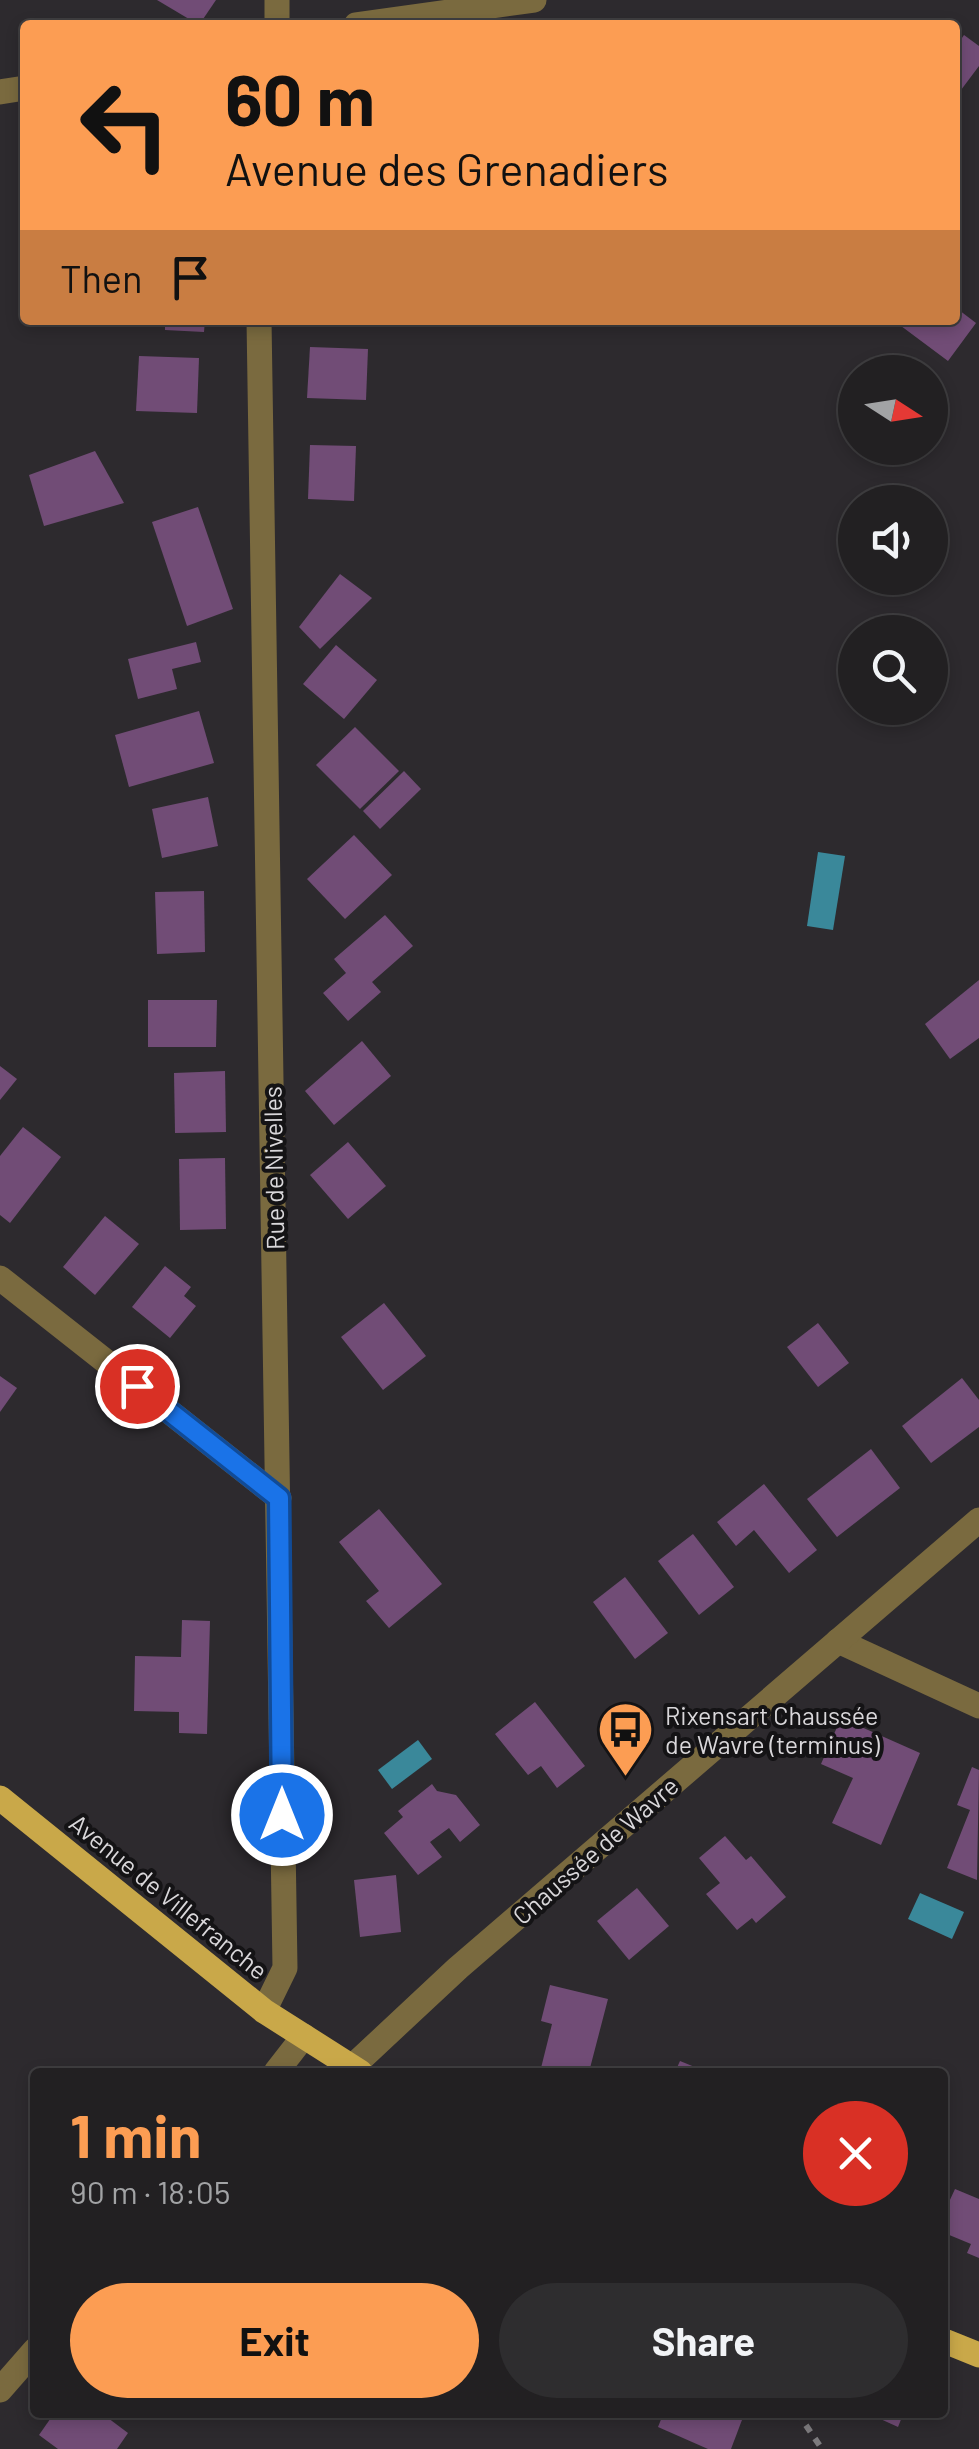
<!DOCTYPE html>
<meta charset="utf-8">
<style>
:root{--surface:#222022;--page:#2e2d2f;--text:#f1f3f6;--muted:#a2a3a5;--line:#3f3e40;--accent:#fc9d53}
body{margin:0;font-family:Barlow,sans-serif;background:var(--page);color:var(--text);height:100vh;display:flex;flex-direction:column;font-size:38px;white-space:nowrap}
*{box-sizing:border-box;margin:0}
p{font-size:32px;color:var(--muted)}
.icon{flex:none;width:55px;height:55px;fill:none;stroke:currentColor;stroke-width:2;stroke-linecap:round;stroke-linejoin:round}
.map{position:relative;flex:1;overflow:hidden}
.sheet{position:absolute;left:30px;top:2068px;width:918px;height:350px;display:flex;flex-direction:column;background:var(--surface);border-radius:10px;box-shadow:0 5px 15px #0003,0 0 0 2px var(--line)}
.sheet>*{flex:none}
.top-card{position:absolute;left:20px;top:20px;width:940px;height:305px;border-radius:10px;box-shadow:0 5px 15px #0003,0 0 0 2px var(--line);background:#fc9d53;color:#111;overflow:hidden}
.needle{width:65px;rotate:102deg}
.controls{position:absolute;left:838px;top:355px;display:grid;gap:20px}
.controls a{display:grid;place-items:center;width:110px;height:110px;border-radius:50%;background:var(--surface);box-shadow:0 5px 15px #0003,0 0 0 2px var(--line);font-size:50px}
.pin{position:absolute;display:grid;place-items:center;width:85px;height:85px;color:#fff;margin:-42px;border:5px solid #fff;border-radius:50%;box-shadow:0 2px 10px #0007}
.me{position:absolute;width:110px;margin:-55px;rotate:0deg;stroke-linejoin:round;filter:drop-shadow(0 0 8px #0008)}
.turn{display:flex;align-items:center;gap:35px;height:210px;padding:0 40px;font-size:45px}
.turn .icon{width:130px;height:130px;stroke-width:2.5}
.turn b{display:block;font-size:70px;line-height:85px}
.then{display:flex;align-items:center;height:95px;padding:0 40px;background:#0003;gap:20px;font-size:38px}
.round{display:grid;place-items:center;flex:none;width:105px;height:105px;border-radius:52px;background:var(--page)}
.head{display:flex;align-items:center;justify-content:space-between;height:170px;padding:0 40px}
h1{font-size:60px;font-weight:700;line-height:75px;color:var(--accent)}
.button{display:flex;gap:20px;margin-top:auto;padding:20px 40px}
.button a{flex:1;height:115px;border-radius:60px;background:var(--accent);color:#111;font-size:40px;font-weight:700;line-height:115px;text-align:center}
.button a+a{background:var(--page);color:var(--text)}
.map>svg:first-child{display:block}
.water{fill:#3a889a}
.building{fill:#714c76}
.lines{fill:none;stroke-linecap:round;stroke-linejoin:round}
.path{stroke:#7d7b7e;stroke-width:6;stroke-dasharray:8 8;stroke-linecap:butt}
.minor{stroke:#7a6a3f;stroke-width:25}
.major{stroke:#c9a849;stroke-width:25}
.route-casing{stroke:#114b97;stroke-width:25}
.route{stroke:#1a73e8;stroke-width:18}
.labels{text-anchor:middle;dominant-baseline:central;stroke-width:8;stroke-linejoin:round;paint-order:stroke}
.street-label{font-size:25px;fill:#d9d7da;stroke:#141315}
.poi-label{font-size:25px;fill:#d9d7da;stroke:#141315;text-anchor:start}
</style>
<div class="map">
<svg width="979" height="2449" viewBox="0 0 979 2449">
<rect width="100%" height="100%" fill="#2d2a2e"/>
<!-- water -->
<g class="water">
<path d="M818,852L845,856L833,930L807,926Z"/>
<path d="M418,1740L432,1759L392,1789L378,1770Z"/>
<path d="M920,1893L964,1912L952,1939L908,1919Z"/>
</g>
<!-- building -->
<g class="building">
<path d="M157,0H216L199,25Z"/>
<path d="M964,35L979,46V66L955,98V48Z"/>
<path d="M955,307L976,323L948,361L893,320H955Z"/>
<path d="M165,320H205L204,332L165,330Z"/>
<path d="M310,347L368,349L366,400L307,398Z"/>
<path d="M139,356L199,358L197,413L136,411Z"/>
<path d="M310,445L356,446L354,501L308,499Z"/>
<path d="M95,451L124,503L44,526L29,475Z"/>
<path d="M198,507L233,609L187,626L152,522Z"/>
<path d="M340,574L372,598L320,649L299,627Z"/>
<path d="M196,642L201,662L172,669L177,689L138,699L128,659Z"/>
<path d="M336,645L377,680L344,719L303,684Z"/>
<path d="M199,711L214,763L129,787L115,735Z"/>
<path d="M355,727L399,771L360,809L316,765Z"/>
<path d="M404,771L421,789L380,829L363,811Z"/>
<path d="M208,797L218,846L162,858L152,809Z"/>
<path d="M354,835L392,875L345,919L307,879Z"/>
<path d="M204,891L205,952L157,954L155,892Z"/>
<path d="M385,915L413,946L372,982L381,992L348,1021L323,993L346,973L334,959Z"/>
<path d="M979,980V1038L950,1059L925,1024Z"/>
<path d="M148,1000H217L216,1047H148Z"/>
<path d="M362,1041L391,1076L334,1125L305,1091Z"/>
<path d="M0,1066L17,1079L0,1100Z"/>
<path d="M225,1071L226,1132L175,1133L174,1073Z"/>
<path d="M23,1127L61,1157L10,1223L0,1215V1156Z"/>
<path d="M348,1142L386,1186L348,1219L310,1175Z"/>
<path d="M225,1158L226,1229L180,1230L179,1159Z"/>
<path d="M105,1216L139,1244L95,1295L63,1267Z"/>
<path d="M165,1266L191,1287L184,1296L196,1306L170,1338L132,1307Z"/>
<path d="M384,1303L426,1356L383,1390L341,1337Z"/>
<path d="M818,1323L849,1363L818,1387L787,1347Z"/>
<path d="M0,1376L17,1388L0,1412Z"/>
<path d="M962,1378L979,1400V1427L931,1463L902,1426Z"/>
<path d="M871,1449L900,1488L837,1537L807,1499Z"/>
<path d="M764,1484L817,1550L789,1573L754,1530L736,1546L717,1522Z"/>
<path d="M379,1509L442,1584L389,1628L366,1601L379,1591L339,1542Z"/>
<path d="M693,1534L734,1587L699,1615L658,1561Z"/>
<path d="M625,1577L668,1633L635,1659L593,1602Z"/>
<path d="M182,1620L210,1621L207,1734L179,1733V1712L134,1711L135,1656L181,1657Z"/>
<path d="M535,1702L585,1766L557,1788L541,1766L528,1775L495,1734Z"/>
<path d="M841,1718L920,1753L881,1845L832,1823L853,1778L821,1764Z"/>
<path d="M972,1767L979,1770L977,1880L947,1868L970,1810L957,1805Z"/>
<path d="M432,1784L437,1791L456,1795L480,1825L460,1842L449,1828L430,1842L442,1857L418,1875L384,1833L403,1817L398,1811Z"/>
<path d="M725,1836L746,1860L751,1856L786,1897L756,1923L752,1918L737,1930L706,1894L720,1883L699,1858Z"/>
<path d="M396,1875L401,1932L360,1937L354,1880Z"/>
<path d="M637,1888L669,1926L629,1960L597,1921Z"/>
<path d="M550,1985L608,1999L589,2072H540L552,2024L541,2021Z"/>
<path d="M680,2061L707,2072H675Z"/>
<path d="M955,2189L979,2199V2258L967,2253L971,2244L942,2232V2217Z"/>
<path d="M55,2412H100L128,2433L117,2449H58L39,2435Z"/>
<path d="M664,2412H745L731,2449H708L658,2427Z"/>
<path d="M865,2412H904L898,2427Z"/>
</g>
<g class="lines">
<!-- path -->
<path class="path" d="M797,2412L822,2449"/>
<!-- minor -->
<g class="minor">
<path d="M277,25V0"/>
<path d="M356,25L534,0"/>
<path d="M0,92L25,88"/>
<path d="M259,320L285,1968L264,2011"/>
<path d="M0,1278L279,1498"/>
<path d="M838,1641L979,1706"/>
<path d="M352,2067L458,1968L979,1520"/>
<path d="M276,2072L304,2036"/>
<path d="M0,2390L35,2350"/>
</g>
<!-- major -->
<g class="major">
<path d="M0,1798L264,2011L360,2072"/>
<path d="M942,2340L979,2355"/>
</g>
</g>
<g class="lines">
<defs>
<path id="route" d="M137,1386L279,1498L282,1815"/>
</defs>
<!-- route casing -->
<use href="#route" class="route-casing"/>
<!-- route -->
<use href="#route" class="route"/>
</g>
<!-- icons -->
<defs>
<symbol id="bus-pin" viewBox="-11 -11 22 30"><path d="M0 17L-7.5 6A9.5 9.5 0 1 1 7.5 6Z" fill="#fc9d53" stroke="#141315"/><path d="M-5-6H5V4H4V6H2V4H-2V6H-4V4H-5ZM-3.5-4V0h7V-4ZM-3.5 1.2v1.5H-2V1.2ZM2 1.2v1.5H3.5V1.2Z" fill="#111"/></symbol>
</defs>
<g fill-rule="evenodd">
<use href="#bus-pin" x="594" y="1698" width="63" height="86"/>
</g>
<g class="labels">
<!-- street labels -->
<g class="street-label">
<text transform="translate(273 1168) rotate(-91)">Rue de Nivelles</text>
<text transform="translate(595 1850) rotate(-41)">Chaussée de Wavre</text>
<text transform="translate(169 1896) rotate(39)">Avenue de Villefranche</text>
</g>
<!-- poi labels -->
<g class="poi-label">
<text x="665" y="1715">Rixensart Chaussée<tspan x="665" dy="29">de Wavre (terminus)</tspan></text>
</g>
</g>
</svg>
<div class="controls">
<a><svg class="needle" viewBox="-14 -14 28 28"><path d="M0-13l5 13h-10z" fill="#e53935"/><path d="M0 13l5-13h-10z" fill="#a2a3a5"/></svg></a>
<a><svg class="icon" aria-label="sound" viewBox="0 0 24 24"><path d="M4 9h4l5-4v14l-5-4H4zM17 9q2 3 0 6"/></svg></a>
<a><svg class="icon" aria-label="search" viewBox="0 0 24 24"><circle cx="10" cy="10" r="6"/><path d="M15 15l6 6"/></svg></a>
</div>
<div class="pin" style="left:137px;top:1386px;background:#d93025"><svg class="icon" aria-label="arrive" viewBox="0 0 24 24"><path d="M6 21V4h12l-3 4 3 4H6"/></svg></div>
<svg class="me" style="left:282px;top:1815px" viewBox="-20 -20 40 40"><circle r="17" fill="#1a73e8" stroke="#fff" stroke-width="3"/><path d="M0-11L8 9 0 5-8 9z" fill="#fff"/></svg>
<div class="top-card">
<div class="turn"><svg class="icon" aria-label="left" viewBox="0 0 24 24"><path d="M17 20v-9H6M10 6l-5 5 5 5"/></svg><div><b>60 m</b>Avenue des Grenadiers</div></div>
<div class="then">Then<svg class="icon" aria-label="arrive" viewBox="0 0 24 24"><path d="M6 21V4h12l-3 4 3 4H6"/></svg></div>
</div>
<section class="sheet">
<div class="head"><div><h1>1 min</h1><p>90 m · 18:05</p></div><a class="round" style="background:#d93025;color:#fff"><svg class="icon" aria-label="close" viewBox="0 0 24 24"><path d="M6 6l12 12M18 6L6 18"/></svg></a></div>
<div class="button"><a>Exit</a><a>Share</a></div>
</section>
</div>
